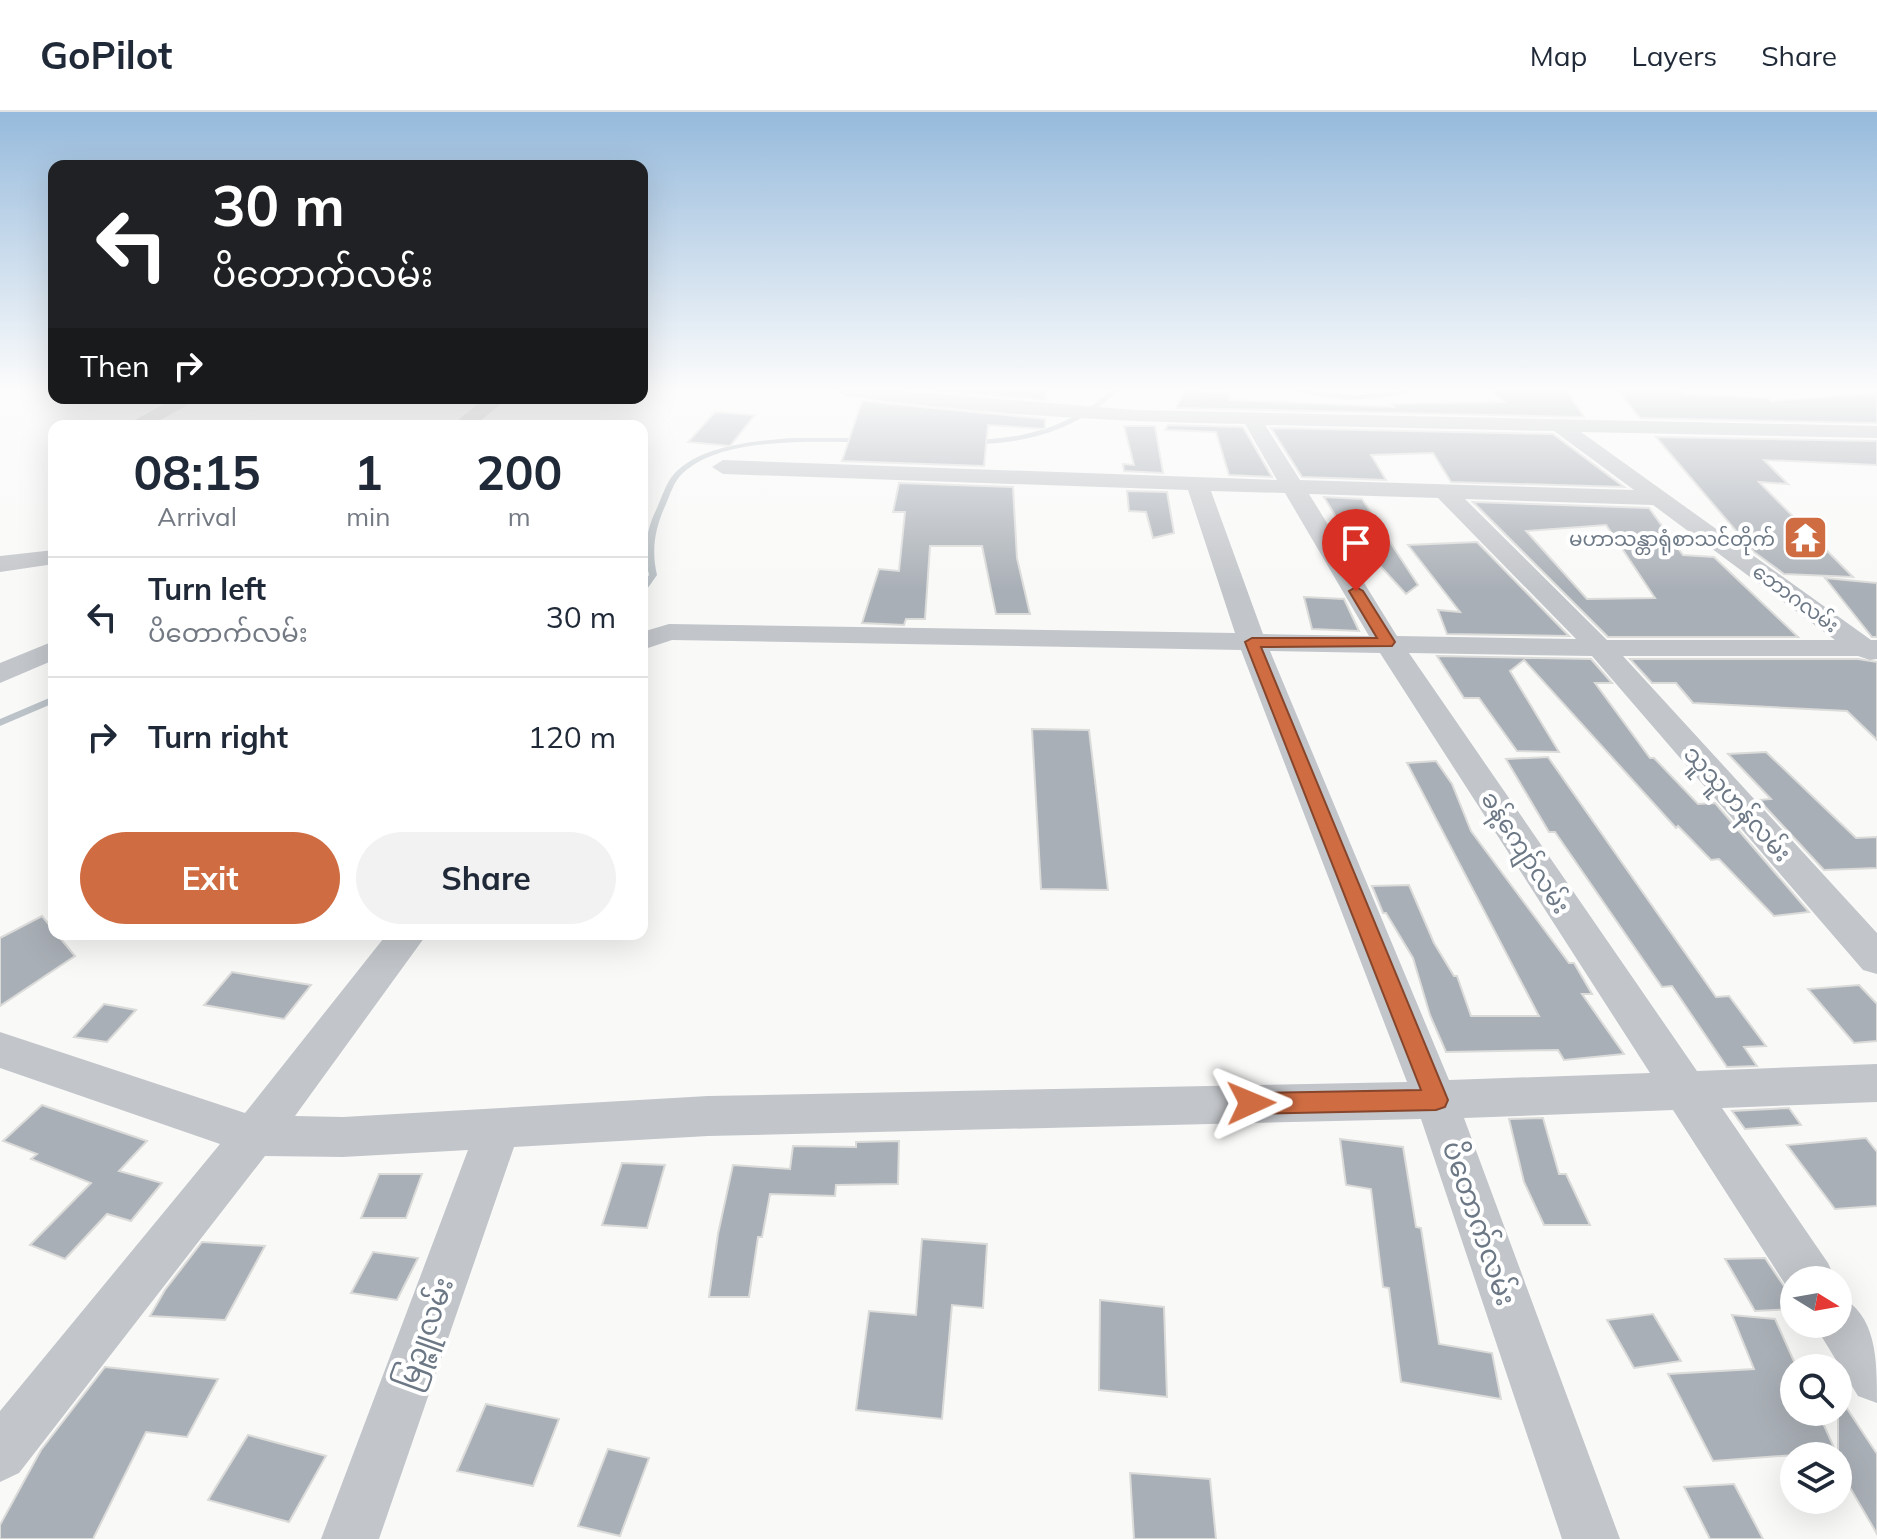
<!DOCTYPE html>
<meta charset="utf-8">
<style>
:root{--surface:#fff;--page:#f2f2f3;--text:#1f2937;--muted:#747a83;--line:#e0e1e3;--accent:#cf6c42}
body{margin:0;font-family:Mulish,"Noto Sans Myanmar",sans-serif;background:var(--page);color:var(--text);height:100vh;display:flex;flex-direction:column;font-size:30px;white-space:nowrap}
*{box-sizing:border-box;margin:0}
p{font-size:26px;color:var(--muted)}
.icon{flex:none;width:44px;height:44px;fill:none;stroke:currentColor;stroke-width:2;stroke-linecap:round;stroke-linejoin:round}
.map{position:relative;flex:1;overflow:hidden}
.sheet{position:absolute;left:48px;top:308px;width:600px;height:520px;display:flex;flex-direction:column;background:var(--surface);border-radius:16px;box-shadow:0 8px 32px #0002}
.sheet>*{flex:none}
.guide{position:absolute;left:48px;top:48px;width:600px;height:244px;border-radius:16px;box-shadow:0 8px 32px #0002;background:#202124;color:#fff;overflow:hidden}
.needle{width:52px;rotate:101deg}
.tools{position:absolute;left:1780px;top:1154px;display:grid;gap:16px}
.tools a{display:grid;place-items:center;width:72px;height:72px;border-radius:50%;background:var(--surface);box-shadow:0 8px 32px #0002;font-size:40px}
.pin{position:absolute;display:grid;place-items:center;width:68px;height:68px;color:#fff;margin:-82px -34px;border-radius:50% 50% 50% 0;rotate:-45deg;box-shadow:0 0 8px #0007}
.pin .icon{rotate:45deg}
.me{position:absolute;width:88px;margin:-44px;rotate:89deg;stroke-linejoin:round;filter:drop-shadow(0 0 6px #0008)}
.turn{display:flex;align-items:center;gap:28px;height:168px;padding:0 32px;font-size:36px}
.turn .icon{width:104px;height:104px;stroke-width:2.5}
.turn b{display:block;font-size:56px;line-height:68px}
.then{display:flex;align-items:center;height:76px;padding:0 32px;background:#0003;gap:16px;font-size:30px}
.eta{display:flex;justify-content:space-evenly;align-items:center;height:136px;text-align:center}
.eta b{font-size:48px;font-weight:700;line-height:56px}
.button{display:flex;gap:16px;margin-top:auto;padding:16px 32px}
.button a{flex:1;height:92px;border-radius:48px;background:var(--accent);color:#fff;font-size:32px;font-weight:700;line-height:92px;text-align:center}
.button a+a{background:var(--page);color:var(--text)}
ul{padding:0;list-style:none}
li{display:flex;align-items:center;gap:24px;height:120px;padding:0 32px;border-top:2px solid var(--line)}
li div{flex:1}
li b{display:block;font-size:30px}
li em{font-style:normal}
header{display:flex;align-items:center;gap:48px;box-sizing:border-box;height:112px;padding:0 40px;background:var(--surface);border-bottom:2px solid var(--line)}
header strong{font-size:38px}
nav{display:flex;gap:44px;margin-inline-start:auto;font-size:28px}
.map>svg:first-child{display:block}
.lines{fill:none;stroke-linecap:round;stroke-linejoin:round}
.stream{fill:#bcc4c9;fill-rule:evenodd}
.building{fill:#a9afb6;stroke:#dbdbda;stroke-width:2;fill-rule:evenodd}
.minor{fill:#c2c5c9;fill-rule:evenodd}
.route{fill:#cf6c42;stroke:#87462b;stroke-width:2}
.labels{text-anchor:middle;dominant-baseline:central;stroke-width:8;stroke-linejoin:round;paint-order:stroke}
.far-poi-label{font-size:20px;fill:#6c7885;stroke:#fff;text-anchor:end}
.far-street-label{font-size:20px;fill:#6c7885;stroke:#fff}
.street-label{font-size:24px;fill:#6c7885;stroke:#fff}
.near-street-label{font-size:28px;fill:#6c7885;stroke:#fff}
</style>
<header>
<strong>GoPilot</strong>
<nav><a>Map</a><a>Layers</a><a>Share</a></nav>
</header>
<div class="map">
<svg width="1877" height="1427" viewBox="0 0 1877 1427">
<rect width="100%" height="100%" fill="#f9f9f8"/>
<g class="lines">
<!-- stream -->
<g class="stream">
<path d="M1111,278H1118C1080,317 1026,332 973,332L970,330L973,328C1024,327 1073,314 1111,278Z"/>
<path d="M1297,278L1356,283L1414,278C1382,290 1329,291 1297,278Z"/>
<path d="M792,326H863L866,328L863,330C812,330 717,324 680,364C673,372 670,383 666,392C655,416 651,437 657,463L645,480L642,481V472L649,463C643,439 646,418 657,396C662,385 666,371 674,362C701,333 756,329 792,326Z"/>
<path d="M54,584V591L0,614V607Z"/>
</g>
</g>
<!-- building -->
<g class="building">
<path d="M936,278H1046V288L935,279Z"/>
<path d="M1185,278L1230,281V288L1394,295L1392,292L1505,290L1491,278H1566L1584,305L1176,296Z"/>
<path d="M1617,278H1683V282L1768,286L1771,289L1877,281V311L1640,306Z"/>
<path d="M862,289L1045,307V317L988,313L984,354L842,349Z"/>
<path d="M715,300L755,303L730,334L688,330Z"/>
<path d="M1168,313L1243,315L1272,365L1229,363L1216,320L1165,318Z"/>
<path d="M1124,314H1155L1163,361L1124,359L1123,352L1134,353Z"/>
<path d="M1271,316L1553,322L1624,375L1451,370L1433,341L1371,343L1386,368L1302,365Z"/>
<path d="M1656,325L1877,329V353L1764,348L1788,372L1759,370L1853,465L1784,462L1754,440Z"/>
<path d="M899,371L1013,375L1017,446L1030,502H996L982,434H930L925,507H906L904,513L862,511L879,457L899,459L905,400H893Z"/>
<path d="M1127,379L1167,380L1174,421L1153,426L1146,400L1129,399Z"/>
<path d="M1324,385L1362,387L1418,473L1406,482L1338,408Z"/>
<path d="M1473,390L1649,396L1683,443L1714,445L1798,525H1608ZM1606,413L1615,426L1655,486L1587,487L1526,419Z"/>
<path d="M1477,430L1569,524L1447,522L1438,498L1460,500L1408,433Z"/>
<path d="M1825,466L1877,471V525H1872Z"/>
<path d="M1304,485L1344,487L1359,519L1312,517Z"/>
<path d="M1437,544L1591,547L1612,571H1595L1650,646H1654L1698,692L1715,691L1809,800L1774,804L1719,747L1711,748L1678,714L1676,716L1524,548L1510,559L1559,640L1517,639L1479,586H1464Z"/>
<path d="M1630,547H1858L1877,550V628L1847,599L1693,591L1676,571H1652Z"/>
<path d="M1032,617L1089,618L1108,778L1041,777Z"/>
<path d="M1766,640L1856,726L1877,725V756L1824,758L1759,688L1771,687L1728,642Z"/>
<path d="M1548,645L1716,885L1729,884L1766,934L1744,935L1757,954L1727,955L1672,874L1662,875L1555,720H1549L1506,647Z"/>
<path d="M1436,649L1452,672L1471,719L1569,851H1574L1592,882H1582L1624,942L1564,948L1558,938L1446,940L1430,903L1413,846L1386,801H1383L1372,774L1409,773L1434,831L1454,864H1457L1471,904H1539L1407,651Z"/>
<path d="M42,804L75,844L0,894V826Z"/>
<path d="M232,860L261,865L311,873L284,907L204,893Z"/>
<path d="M1859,873L1877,892V929L1854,931L1808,877Z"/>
<path d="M104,892L136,898L107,930L74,925Z"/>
<path d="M42,993L147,1029L119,1059L162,1071L131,1109L107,1102L65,1147L30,1133L91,1071L31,1047L37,1042L3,1029Z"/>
<path d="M1789,996L1801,1013L1745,1017L1732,999Z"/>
<path d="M1543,1006L1559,1062H1566L1590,1113H1544L1524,1070L1509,1007Z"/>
<path d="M1866,1026L1877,1040V1094L1835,1097L1787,1033Z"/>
<path d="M1340,1027L1403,1035L1416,1115L1421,1116L1439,1232L1492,1241L1501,1287L1401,1270L1389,1176L1383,1175L1371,1077L1346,1073Z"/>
<path d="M899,1029L898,1072L836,1073L835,1084L770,1082L762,1125H758L749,1185H709L718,1122L733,1053L790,1057L793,1034L856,1035V1030Z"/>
<path d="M622,1051L665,1053L647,1116L602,1113Z"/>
<path d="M379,1062H422L406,1106H361Z"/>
<path d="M922,1127L987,1132L983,1196L952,1193L942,1307L856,1298L869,1199L916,1203Z"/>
<path d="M202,1130L265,1134L225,1208L150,1204L165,1178Z"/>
<path d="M373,1140L418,1146L397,1188L351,1181Z"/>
<path d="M1765,1146L1794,1189V1197L1755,1199L1725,1147Z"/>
<path d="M1100,1188L1164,1195L1167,1285L1099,1278Z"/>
<path d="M1653,1202L1681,1249L1634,1256L1607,1208Z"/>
<path d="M1732,1203L1775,1207L1797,1256H1794V1300H1818L1836,1340L1713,1349L1668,1262L1754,1257Z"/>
<path d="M105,1255L218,1267L187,1325L146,1320L93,1427H0V1413L41,1338Z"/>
<path d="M1838,1283L1877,1342V1422L1838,1355Z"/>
<path d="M486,1292L559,1307L533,1374L457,1359Z"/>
<path d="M248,1323L326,1344L289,1410L208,1388Z"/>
<path d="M608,1337L649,1346L620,1424L578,1414Z"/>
<path d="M1130,1361L1210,1367L1216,1427H1134Z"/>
<path d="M1734,1372L1763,1427H1710L1684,1375Z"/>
</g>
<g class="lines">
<!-- minor -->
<g class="minor">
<path d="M836,278H890L1136,298L1877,314V326L1581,320L1871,528H1877V547L1870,548L1858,544H1623L1877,821V862L1863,858L1592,544L1409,541L1697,959L1877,952V990L1722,996L1828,1151L1836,1168H1794V1186L1673,998L1464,1006L1620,1427H1562L1421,1007L708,1024L514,1035L379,1427H321L468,1038L343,1045L265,1044L19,1361L0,1370V1299L220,1032L0,956V920L245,1001L387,822H427L295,1004L343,1005L708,984L1407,970L1241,538L672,528L642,538V520L669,512L1235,521L1188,378L723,362L712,355L723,348L1277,368L1245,312C1111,310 977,302 845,284ZM1265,313L1554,319L1634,378L1300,368ZM1211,379L1285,381L1369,524L1263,522ZM1309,382L1438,386L1576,527L1397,524ZM1465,387L1653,393L1835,528H1607ZM1270,539L1380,541L1650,961L1449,968Z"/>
<path d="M175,286H200L150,314H124Z"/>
<path d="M485,286H508L474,314H451Z"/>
<path d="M54,438V452L0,460V444Z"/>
<path d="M54,529V548L0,571V551Z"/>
<path d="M1838,1183C1877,1203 1877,1246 1877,1291L1858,1284L1814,1212H1838Z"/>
</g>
</g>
<!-- sky -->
<linearGradient id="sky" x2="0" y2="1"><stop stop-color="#96badc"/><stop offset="0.58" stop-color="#fcfcfc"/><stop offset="1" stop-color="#fcfcfc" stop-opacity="0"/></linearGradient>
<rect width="1877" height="478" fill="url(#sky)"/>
<!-- route -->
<path class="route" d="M1356,475L1363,479L1395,530L1392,534L1261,535L1448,988L1445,995L1436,998L1251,1002L1242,999L1239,991L1242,984L1251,981L1421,978L1245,530L1252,526H1377L1349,479Z"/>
<!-- icons -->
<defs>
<symbol id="temple-square" viewBox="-11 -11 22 22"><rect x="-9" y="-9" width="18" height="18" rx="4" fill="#cf6c42" stroke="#fff"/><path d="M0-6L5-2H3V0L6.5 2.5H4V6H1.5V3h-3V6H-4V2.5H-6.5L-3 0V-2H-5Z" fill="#fff"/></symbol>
</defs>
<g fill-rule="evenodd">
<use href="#temple-square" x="1780" y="400" width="51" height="51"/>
</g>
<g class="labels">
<!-- far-poi labels -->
<g class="far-poi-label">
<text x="1775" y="426">မဟာသန္တာရုံစာသင်တိုက်</text>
</g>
<!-- far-street labels -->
<g class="far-street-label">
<text transform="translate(1796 486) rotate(36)">ဘောဂလမ်း</text>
</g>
<!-- street labels -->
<g class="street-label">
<text transform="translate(1738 691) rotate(48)">သူသူဟန်လမ်း</text>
<text transform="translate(1526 740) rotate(57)">ခန့်ကျော်လမ်း</text>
</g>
<!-- near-street labels -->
<g class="near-street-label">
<text transform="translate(1480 1111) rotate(71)">ပိတောက်လမ်း</text>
<text transform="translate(424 1221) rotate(-70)">မြဉ္ဇူလမ်း</text>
</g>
</g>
</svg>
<div class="tools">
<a><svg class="needle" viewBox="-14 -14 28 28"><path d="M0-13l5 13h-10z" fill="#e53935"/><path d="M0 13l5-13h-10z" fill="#747a83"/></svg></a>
<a><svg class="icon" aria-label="search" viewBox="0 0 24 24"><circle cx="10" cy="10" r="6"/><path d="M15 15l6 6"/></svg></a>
<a><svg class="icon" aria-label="layers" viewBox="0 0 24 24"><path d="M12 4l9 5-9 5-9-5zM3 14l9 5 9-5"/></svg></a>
</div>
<div class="pin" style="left:1356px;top:479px;background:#d93025"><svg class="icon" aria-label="arrive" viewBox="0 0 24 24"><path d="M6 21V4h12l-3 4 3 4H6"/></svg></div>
<svg class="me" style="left:1251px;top:991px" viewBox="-20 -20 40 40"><path d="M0-17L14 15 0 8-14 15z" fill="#cf6c42" stroke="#fff" stroke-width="4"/></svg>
<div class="guide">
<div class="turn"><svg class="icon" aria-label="left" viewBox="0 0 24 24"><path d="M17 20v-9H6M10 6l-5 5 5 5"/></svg><div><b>30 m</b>ပိတောက်လမ်း</div></div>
<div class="then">Then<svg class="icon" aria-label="right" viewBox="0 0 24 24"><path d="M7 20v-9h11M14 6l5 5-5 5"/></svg></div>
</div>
<section class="sheet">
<div class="eta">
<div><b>08:15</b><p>Arrival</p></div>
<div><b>1</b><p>min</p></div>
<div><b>200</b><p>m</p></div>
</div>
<ul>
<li><svg class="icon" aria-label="left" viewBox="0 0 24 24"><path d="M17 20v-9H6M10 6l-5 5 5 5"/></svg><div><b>Turn left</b><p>ပိတောက်လမ်း</p></div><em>30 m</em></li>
<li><svg class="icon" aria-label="right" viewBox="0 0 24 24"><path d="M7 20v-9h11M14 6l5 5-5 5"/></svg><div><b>Turn right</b></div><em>120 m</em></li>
</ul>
<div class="button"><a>Exit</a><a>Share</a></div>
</section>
</div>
